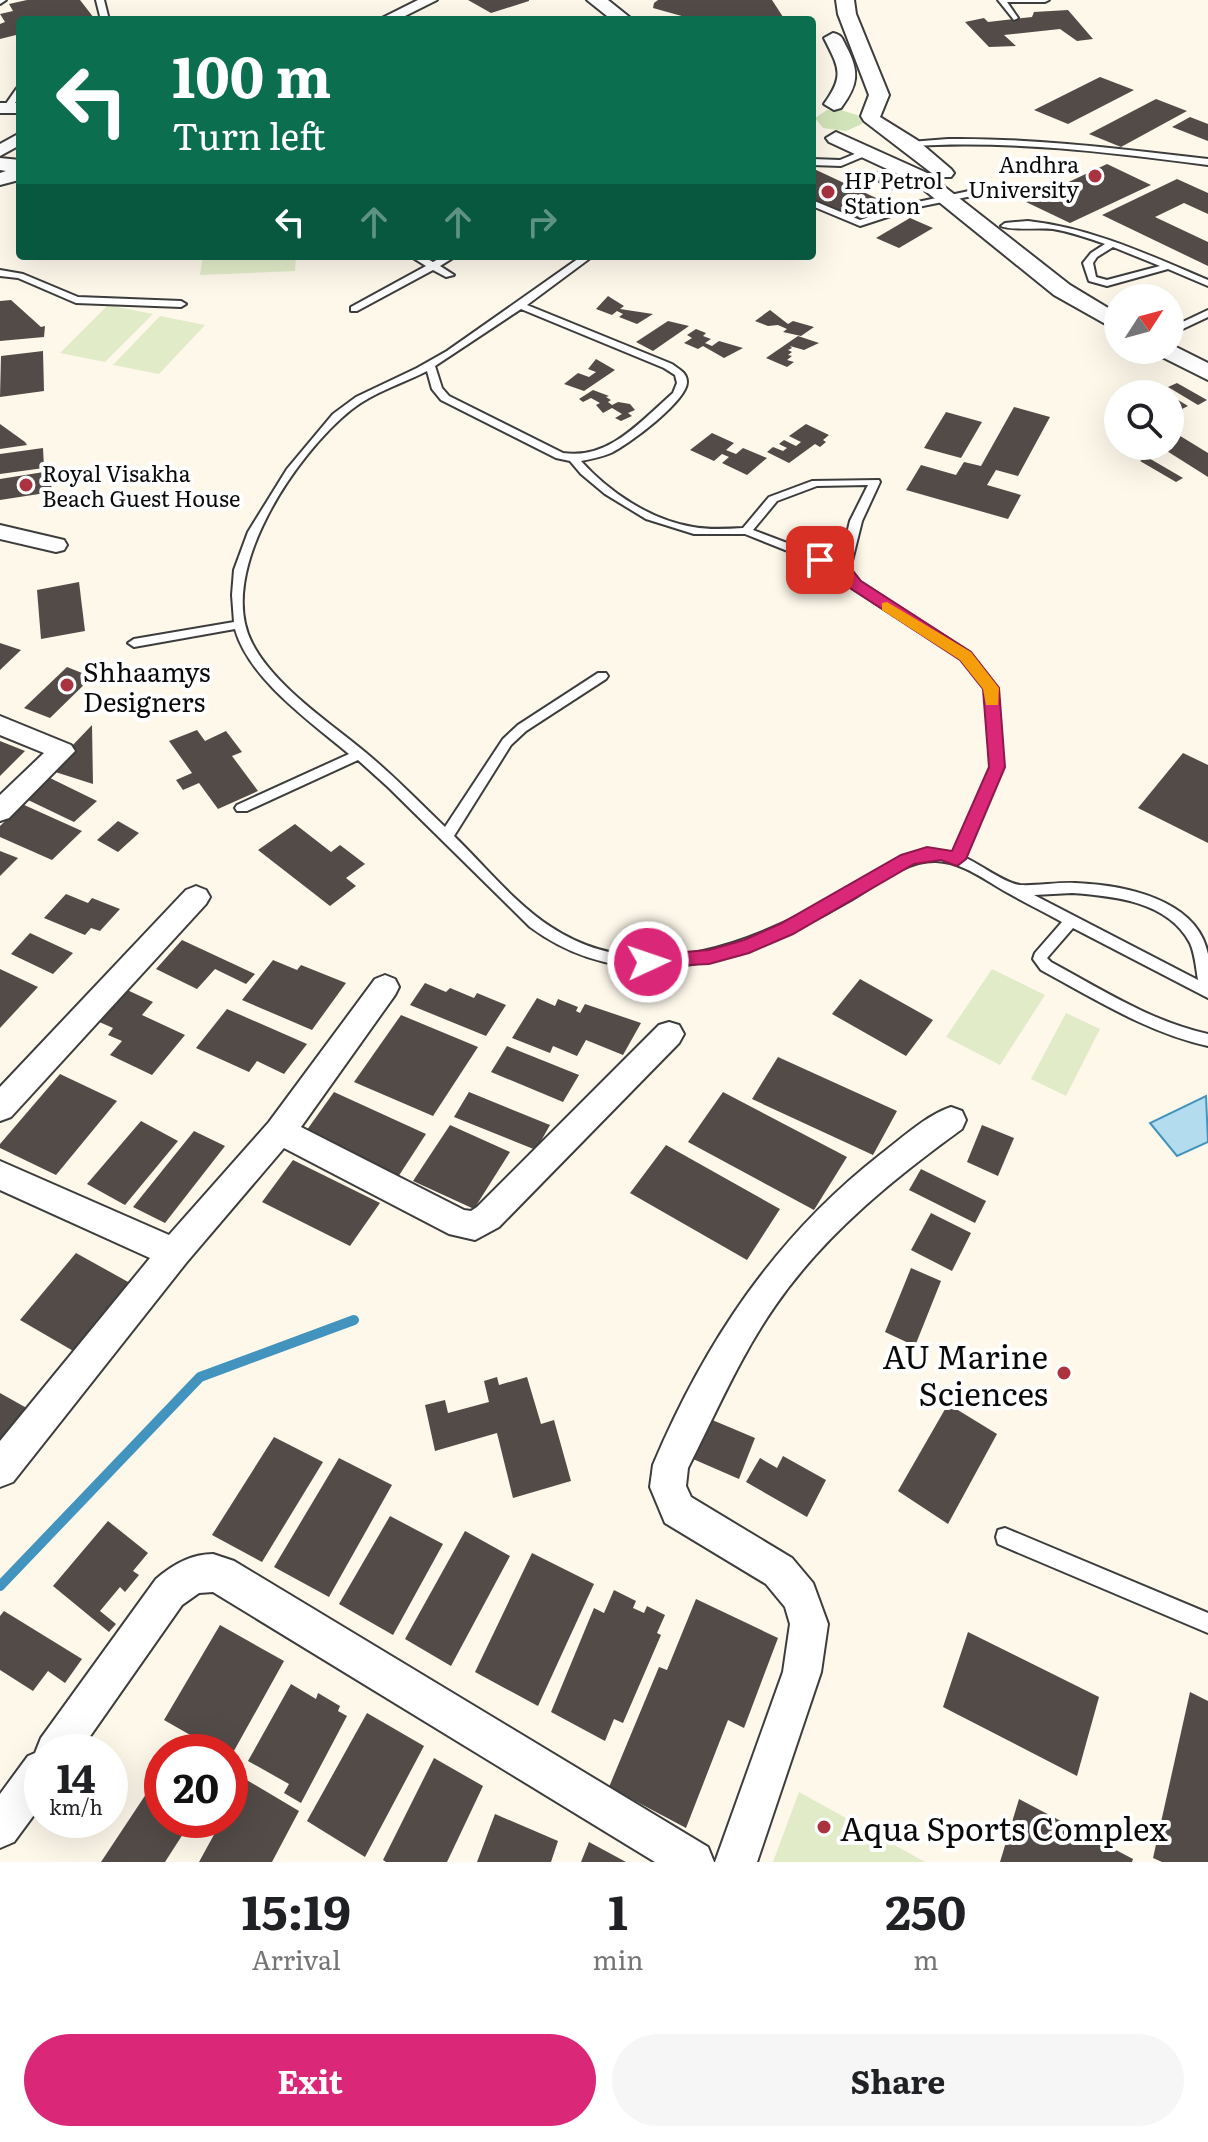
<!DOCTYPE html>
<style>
:root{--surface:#fff;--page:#f6f6f6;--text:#202124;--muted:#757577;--accent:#db2777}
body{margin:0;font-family:Literata,serif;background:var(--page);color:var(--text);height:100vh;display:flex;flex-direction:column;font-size:30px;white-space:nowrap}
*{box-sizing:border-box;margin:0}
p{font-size:26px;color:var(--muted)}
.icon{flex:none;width:44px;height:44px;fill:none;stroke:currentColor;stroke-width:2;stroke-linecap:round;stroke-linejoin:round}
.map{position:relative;height:1862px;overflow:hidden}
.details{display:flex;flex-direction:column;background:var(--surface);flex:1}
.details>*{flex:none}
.banner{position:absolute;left:16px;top:16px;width:800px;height:244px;border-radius:8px;box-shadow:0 8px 32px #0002;background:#0b6e4f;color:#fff;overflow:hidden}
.needle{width:52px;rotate:54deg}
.tools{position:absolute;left:1104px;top:284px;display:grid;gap:16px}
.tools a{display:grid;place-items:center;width:80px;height:80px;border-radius:50%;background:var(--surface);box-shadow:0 8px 32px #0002;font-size:40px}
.speed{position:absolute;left:24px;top:1734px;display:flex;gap:16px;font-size:40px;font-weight:700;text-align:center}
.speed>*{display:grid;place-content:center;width:104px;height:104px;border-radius:50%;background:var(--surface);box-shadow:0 8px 32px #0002;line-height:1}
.speed small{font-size:20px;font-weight:400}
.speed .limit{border:12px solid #d22;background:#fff;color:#111}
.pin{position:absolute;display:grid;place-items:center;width:68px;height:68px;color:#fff;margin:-34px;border-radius:16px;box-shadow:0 4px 12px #0006}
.me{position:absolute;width:88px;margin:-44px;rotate:87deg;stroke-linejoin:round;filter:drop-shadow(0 0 6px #0008)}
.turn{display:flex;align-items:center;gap:28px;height:168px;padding:0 24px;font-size:36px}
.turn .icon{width:104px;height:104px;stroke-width:2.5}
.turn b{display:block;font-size:56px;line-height:68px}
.lanes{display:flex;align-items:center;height:76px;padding:0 24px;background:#0003;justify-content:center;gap:40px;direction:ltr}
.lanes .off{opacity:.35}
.eta{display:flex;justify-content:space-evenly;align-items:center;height:136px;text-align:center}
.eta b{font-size:48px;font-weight:700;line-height:56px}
.cta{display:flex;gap:16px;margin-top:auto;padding:16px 24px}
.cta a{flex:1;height:92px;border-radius:48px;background:var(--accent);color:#fff;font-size:32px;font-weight:700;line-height:92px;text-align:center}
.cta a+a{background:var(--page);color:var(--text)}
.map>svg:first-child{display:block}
.green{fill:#d1e3b8}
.pitch{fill:#e1ebc8}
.water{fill:#b4dcef;stroke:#4294be;stroke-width:2}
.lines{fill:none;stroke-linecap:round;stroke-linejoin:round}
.stream{stroke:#4294be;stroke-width:10}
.building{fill:#524b48}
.service-casing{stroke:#3d3d3d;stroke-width:4}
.minor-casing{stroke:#3d3d3d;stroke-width:4}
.tertiary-casing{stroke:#3d3d3d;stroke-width:4}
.service{fill:#fff;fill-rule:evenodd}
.minor{fill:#fff;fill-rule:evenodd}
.tertiary{fill:#fff;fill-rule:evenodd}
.route{fill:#db2777;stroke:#8e194d;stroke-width:2}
.slow{fill:#f59e0b}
.poi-dot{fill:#ab323f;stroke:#fff;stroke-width:3}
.labels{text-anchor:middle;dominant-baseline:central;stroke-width:8;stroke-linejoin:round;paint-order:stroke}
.far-poi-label{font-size:22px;fill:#0a0a0a;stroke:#fff;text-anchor:start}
.poi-label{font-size:26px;fill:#0a0a0a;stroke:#fff;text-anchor:start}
.near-poi-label{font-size:32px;fill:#0a0a0a;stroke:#fff;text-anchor:end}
</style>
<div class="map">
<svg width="1208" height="1862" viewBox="0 0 1208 1862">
<rect width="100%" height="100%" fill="#fdf8ea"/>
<!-- green -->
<path class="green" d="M827,110H841L860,116L862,124L846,131L823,128L815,118Z"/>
<!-- pitch -->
<g class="pitch">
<path d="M203,256H296L295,271L200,275Z"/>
<path d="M108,305L153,314L105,362L60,353Z"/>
<path d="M160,316L205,325L159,374L113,365Z"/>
<path d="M992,969L1045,995L1000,1065L946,1037Z"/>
<path d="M1066,1013L1100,1029L1066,1096L1031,1079Z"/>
<path d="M799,1792L925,1862H773Z"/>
</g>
<!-- water -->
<path class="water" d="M1206,1096L1208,1142L1177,1156L1150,1123Z"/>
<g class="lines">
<!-- stream -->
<path class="stream" d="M0,1586L200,1377L354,1320"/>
</g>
<!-- building -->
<g class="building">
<path d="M27,0H80L94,18L20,20V34L0,39V24L5,22L0,14L13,11L9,4Z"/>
<path d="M468,0H529V1L491,13Z"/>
<path d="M658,0H772L785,20H696L653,8L654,3Z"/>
<path d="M1068,10L1093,39L1077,41L1060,29L1004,35L1016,46L989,47L965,22L984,18L988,22L1032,17L1034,12Z"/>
<path d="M1100,77L1134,90L1068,124L1034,110Z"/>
<path d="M1156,99L1187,111L1121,147L1089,134Z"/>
<path d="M1190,117L1208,124V141L1172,127Z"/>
<path d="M1107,164L1151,185L1070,223L1026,202Z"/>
<path d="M812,168L889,204L855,221L812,200Z"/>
<path d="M877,171L901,187L890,191L866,174Z"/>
<path d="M1177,179L1208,193V214L1184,203L1155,217L1208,242V266L1102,215Z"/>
<path d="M910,218L933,228L899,248L876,238Z"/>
<path d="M608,296L624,306L620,309L653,314L637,324L619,317L623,314L617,311L612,315L596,309Z"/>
<path d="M11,300L41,327L45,326L44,337L0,341V301Z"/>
<path d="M770,310L788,324L793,321L814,327L801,336L783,332L787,329L778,325L768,326L755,321Z"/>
<path d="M668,321L689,326L653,351L636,342Z"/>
<path d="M696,329L706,333L703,336L711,339L705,343L712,346L719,341L743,348L724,358L703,346L698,349L684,343L692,338L687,335Z"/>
<path d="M798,336L819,343L804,350L790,346L792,348L788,350L792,352L788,355L792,356L787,360L794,362L787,367L766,358Z"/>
<path d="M43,351L44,391L0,397L1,356Z"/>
<path d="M596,359L615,370L584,391L564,384L578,373L589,377L596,372L588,369Z"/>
<path d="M1177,383L1207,400L1198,405L1168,387Z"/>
<path d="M593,390L609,396L606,397L611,400L608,402L612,405L618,402L630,404L635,410L628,413L632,416L621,421L615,418L622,414L612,408L603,413L596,405L600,403L591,398L583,402L579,399Z"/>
<path d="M1170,395L1188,406L1170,415Z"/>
<path d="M1014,407L1050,417L1018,476L996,470L987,485L1021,495L1008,519L906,490L921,465L956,475L964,462L981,466Z"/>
<path d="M946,412L982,422L961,458L924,448Z"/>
<path d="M0,424L25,442L27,445L0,449Z"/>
<path d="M806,424L829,435L823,440L826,442L820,447L815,444L789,463L767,452L773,447L783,451L787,448L779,444L784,440L796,446L801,442L789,436Z"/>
<path d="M712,433L734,443L726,450L736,454L743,448L767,458L747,475L722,463L729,457L722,454L714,461L690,450Z"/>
<path d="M1177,434L1208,453V477L1159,446H1170V437Z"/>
<path d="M43,448L44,468L0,474V454Z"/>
<path d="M1147,457L1183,478L1176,482L1140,461Z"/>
<path d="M50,471L52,492L0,500V479Z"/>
<path d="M79,582L85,631L41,639L37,590Z"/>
<path d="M0,643L21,650L0,670Z"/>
<path d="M67,667L92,677L50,718L24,708Z"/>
<path d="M92,725L93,784L49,770Z"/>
<path d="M197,730L205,741L226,731L242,752L232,756L258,791L218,809L199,783L183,790L176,780L192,773L169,741Z"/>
<path d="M0,741L25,751L0,776Z"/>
<path d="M1183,753L1208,765V843L1138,808Z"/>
<path d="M50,778L97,801L74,822L26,799Z"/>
<path d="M22,804L82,831L52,860L0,837V826Z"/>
<path d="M118,821L139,833L118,852L97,840Z"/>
<path d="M295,824L331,852L340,845L365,864L346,878L356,886L330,906L258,850Z"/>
<path d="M0,851L18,858L0,876Z"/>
<path d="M66,894L88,903L92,898L120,909L100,931L91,928L85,935L44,918Z"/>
<path d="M30,933L73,953L53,974L11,954Z"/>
<path d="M182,940L255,974L246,984L215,969L197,989L156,969Z"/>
<path d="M273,960L297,970L301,965L346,983L312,1030L242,1000Z"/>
<path d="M0,969L38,987L0,1028Z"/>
<path d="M860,979L933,1020L906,1056L832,1014Z"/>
<path d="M425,983L446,992L450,988L474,998L477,993L506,1005L486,1036L410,1005Z"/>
<path d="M125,989L153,1002L142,1015L185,1035L152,1075L110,1055L122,1041L108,1035L113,1028L97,1021Z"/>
<path d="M537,998L555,1006L558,999L578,1007L576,1011L580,1013L585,1004L641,1023L623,1055L586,1040L577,1056L553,1046L550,1053L512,1038Z"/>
<path d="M227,1009L307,1044L284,1074L257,1061L249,1072L196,1048Z"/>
<path d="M401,1015L478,1047L433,1116L354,1082Z"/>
<path d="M507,1046L579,1075L563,1102L491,1072Z"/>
<path d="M778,1057L897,1111L873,1155L752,1099Z"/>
<path d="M60,1074L117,1101L56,1175L0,1148V1144Z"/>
<path d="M334,1092L426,1134L398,1177L304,1134Z"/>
<path d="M469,1092L550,1125L536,1150L454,1117Z"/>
<path d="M723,1092L847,1157L814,1210L688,1142Z"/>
<path d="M141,1121L178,1141L125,1205L87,1184Z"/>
<path d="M450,1125L510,1152L474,1209L413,1181Z"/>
<path d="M982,1125L1014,1138L998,1176L967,1162Z"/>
<path d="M194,1131L225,1146L165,1223L133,1207Z"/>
<path d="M666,1145L780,1209L747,1260L630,1193Z"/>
<path d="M293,1160L380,1203L350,1246L262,1202Z"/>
<path d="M921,1169L986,1201L975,1223L909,1190Z"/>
<path d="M931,1213L971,1233L952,1271L911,1250Z"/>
<path d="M76,1253L130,1283L75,1352L20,1320Z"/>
<path d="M911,1268L941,1281L915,1346L885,1332Z"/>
<path d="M497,1377L499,1385L527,1377L541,1424L554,1420L571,1481L513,1498L497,1433L435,1451L425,1405L445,1400L448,1413L489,1402L484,1381Z"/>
<path d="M0,1393L32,1411L0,1454Z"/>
<path d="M948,1404L997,1434L948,1524L898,1491Z"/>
<path d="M710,1419L755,1438L739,1479L693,1459Z"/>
<path d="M274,1437L323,1462L262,1562L212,1535Z"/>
<path d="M783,1456L826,1480L807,1517L746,1482L760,1458L777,1468Z"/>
<path d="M339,1458L392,1485L329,1597L274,1567Z"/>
<path d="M390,1516L443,1544L393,1635L339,1604Z"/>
<path d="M108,1521L148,1553L133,1571L139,1575L125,1592L120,1587L100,1611L116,1624L109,1632L53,1586Z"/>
<path d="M465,1531L510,1556L451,1666L405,1639Z"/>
<path d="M532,1553L594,1584L538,1706L475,1672Z"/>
<path d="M614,1590L636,1601L633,1608L644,1613L647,1606L665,1615L657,1633L661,1635L623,1723L614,1719L605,1741L551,1712L594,1608L604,1613Z"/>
<path d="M696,1599L778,1638L744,1728L728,1720L686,1828L609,1787L659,1667L667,1670Z"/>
<path d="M4,1611L82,1659L65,1683L48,1671L33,1691L0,1670V1616Z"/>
<path d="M220,1625L284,1661L230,1758V1752H220L164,1720Z"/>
<path d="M968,1632L1099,1697L1077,1776L943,1707Z"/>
<path d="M291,1684L316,1699L318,1693L340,1706L338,1711L347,1716L301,1803L284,1793L289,1784L248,1761Z"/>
<path d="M1190,1692L1208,1701V1862H1162L1153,1858Z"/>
<path d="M367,1713L424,1746L365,1857L307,1821Z"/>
<path d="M434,1758L483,1786L447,1862H386L383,1860Z"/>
<path d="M162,1770V1820H192L165,1862H101Z"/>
<path d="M245,1779L299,1811L272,1862H199L222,1820H230V1806Z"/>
<path d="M1019,1799L1133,1859L1132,1862H1000Z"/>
<path d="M495,1814L558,1841L551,1862H477Z"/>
<path d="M589,1842L626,1862H581Z"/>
</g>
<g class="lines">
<defs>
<g id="service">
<path d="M0,0H6L0,4Z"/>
<path d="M96,0H104L109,20H101Z"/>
<path d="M998,0H1049L1045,2H1007L1018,18L1014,20Z"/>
<path d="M17,88H20V96L10,110H4L3,108Z"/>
<path d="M948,139C1035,138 1121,149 1208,159V165C1108,152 1010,140 910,146L906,144L910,142Z"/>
<path d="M869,148L873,151L872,153L841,166L812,165V159L840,160Z"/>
<path d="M969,191L972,192V196L918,207L860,226L812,206V200L860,220L913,203Z"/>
<path d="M1028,221C1092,228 1149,255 1208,280V286L1168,269L1107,286L1089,281L1083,263L1091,253L1105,244C1088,238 1071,232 1053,229C1038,227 1011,231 1001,226L1005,223ZM1113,247L1160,266L1107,280L1096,277L1093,263L1097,257Z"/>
<path d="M410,256H422L433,262L444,256H456L440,266L454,275L446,277L433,270L357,311H351V307L426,266Z"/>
<path d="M582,256H593L527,305L672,364C678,369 687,372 687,382C687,401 628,445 611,453C601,457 592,459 581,461C609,492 650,520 693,527C709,530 726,529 743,528L769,497L812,481L879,480L880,482L862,521L850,569L860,582L970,653L997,688L1003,767L964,857C980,864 1004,883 1020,885C1038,886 1057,882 1075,883C1122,885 1197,898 1208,954C1208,968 1208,984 1208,998L1073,928L1047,958L1051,962C1101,989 1152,1022 1208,1034V1046C1148,1033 1095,999 1041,970L1033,959L1035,953L1062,922C1044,912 1026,903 1008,893C986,881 963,862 936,861C905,860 875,886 849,901C750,959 633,1003 530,927L388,787L358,760L247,811H237L235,808L237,805L349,754C311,722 249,679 235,629L134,647L128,643L134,639L234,622L232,595L234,570L248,532L287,469L333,414L356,397L417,368L447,351ZM521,309L664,368L675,375L677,383L673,393C641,421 609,460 563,453L449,396L442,388L435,366ZM427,371L432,389L441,400L556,458L570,461L581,474L605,494L646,519L694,534H745L840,572L852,588L962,659L985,689L991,767L953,854C911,845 881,869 847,889C760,941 646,990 551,927C515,904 485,866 454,836L511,745L526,731L606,679L608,676L606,673H598L518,725L503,739L445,827C419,802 393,775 365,752C329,722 274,686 252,643C215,572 297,453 351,410C373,392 402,384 427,371ZM868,485L850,521L840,563L753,530L777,501L817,486ZM1072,893C1113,896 1168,901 1190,943C1195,954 1196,968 1198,980L1034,895Z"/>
<path d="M0,270L23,274L78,297L181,301L186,304L181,307L76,303L18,278L0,276Z"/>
<path d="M1208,310V317L1170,335V328Z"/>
<path d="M1005,1528L1208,1613V1633L998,1544L996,1537L998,1530Z"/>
</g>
<g id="minor">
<path d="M418,0H437L397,20H378Z"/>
<rect x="0" y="103" width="20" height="10"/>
<path d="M20,133V145L0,156V144Z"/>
<path d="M0,525L64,540L67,545L64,550L56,552L0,539Z"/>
<path d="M0,716L71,745L75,751L9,818L0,821V795L44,753L0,735Z"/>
<path d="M196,886L206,890L210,897L206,904L11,1117L0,1121V1087L186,890Z"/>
<path d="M385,975L395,979L399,987L395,995L301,1127L464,1210L471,1211L477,1207L659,1025L669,1022L679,1025L684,1034L679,1043L499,1227L475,1240L449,1234L284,1148L186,1263L13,1482L0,1487V1441L150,1258L0,1190V1161L169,1235L269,1122L375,979Z"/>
<path d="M951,1107L962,1111L966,1120L962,1129C893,1179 824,1235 775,1306C740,1356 716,1413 688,1468L686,1486L691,1497L792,1558L813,1583L828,1624L821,1672L757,1862H715L783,1672L790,1624L785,1607L766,1584L665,1523L650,1487L653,1465C705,1342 775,1237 881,1154C902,1138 925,1116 951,1107Z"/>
<path d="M213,1554L234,1561L708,1847L714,1862H655L213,1592L199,1593L182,1605L79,1752H42V1804L14,1842L0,1848V1794L28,1756L35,1753L41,1738L156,1579C172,1565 191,1554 213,1554Z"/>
</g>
<g id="tertiary">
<path d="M587,0H608L633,20H612Z"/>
<path d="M836,0H854L856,14L889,95L880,117L917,140L951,169L954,173L951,177H937L864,121L861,116L869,95L838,14Z"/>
<path d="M833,33C842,35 842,38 846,46C860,72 858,85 841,108L834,110L824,104C845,75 839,68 824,38Z"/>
<path d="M836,132L927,173L1070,285L1118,314V331L1054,295L913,181L829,142L826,138Z"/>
<path d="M0,158L20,160L19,180L0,185V173L6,171L0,170Z"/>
<path d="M1170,344L1208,363V380L1158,355L1154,350H1170Z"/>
</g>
</defs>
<!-- service casing -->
<use href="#service" class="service-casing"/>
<!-- minor casing -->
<use href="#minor" class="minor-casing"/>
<!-- tertiary casing -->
<use href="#tertiary" class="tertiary-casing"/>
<!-- service -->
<use href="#service" class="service"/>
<!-- minor -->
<use href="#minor" class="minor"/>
<!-- tertiary -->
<use href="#tertiary" class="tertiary"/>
</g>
<!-- route -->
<path class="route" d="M820,555L849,566L861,581L971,652L999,688L1005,767L966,859L957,866L941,860L914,864L793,934L749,953L709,964L642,967L639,962L642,957L648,955L709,950L744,940L780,924L901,855L927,847L952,851L989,767L983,689L960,660L850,588L839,573L814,563V557Z"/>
<!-- slow -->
<path class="slow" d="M887,602L971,652L999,688L998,705H986L983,689L960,660L882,610V603Z"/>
<!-- markers -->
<g class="poi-dot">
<circle cx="1095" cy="176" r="8"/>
<circle cx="828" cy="192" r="8"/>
<circle cx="26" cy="485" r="8"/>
<circle cx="67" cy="685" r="8"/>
<circle cx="1064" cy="1373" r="8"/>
<circle cx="824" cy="1827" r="8"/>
</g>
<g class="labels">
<!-- far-poi labels -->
<g class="far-poi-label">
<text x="1079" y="163" text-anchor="end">Andhra<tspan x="1079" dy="25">University</tspan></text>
<text x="844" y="179">HP Petrol<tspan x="844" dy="25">Station</tspan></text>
<text x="42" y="472">Royal Visakha<tspan x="42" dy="25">Beach Guest House</tspan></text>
</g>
<!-- poi labels -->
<g class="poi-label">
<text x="83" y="670">Shhaamys<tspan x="83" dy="30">Designers</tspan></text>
</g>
<!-- near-poi labels -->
<g class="near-poi-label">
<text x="1048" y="1355">AU Marine<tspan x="1048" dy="37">Sciences</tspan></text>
<text x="840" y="1827" text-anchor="start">Aqua Sports Complex</text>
</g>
</g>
</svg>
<div class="tools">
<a><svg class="needle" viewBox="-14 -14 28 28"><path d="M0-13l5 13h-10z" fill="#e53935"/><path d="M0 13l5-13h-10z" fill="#757577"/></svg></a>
<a><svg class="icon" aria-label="search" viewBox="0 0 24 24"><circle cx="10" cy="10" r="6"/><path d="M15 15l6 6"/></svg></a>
</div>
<div class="speed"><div>14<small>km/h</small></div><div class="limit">20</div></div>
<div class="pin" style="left:820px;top:560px;background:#d93025"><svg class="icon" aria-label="arrive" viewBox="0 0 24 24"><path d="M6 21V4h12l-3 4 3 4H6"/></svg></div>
<svg class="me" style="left:648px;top:962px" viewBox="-20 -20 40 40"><circle r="17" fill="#db2777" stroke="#fff" stroke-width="3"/><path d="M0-11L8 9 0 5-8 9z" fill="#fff"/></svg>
<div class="banner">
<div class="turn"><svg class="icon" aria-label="left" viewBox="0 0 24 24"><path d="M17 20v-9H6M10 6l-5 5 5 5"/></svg><div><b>100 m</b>Turn left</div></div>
<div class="lanes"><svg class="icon" aria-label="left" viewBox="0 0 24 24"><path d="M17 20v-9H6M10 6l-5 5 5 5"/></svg><svg class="icon off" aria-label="ahead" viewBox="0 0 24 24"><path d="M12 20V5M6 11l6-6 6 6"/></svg><svg class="icon off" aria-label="ahead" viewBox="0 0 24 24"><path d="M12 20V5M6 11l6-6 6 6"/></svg><svg class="icon off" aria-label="right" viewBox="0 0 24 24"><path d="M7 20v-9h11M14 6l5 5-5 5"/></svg></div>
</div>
</div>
<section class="details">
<div class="eta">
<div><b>15:19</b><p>Arrival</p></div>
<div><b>1</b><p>min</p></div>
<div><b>250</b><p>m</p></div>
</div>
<div class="cta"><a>Exit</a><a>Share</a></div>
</section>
